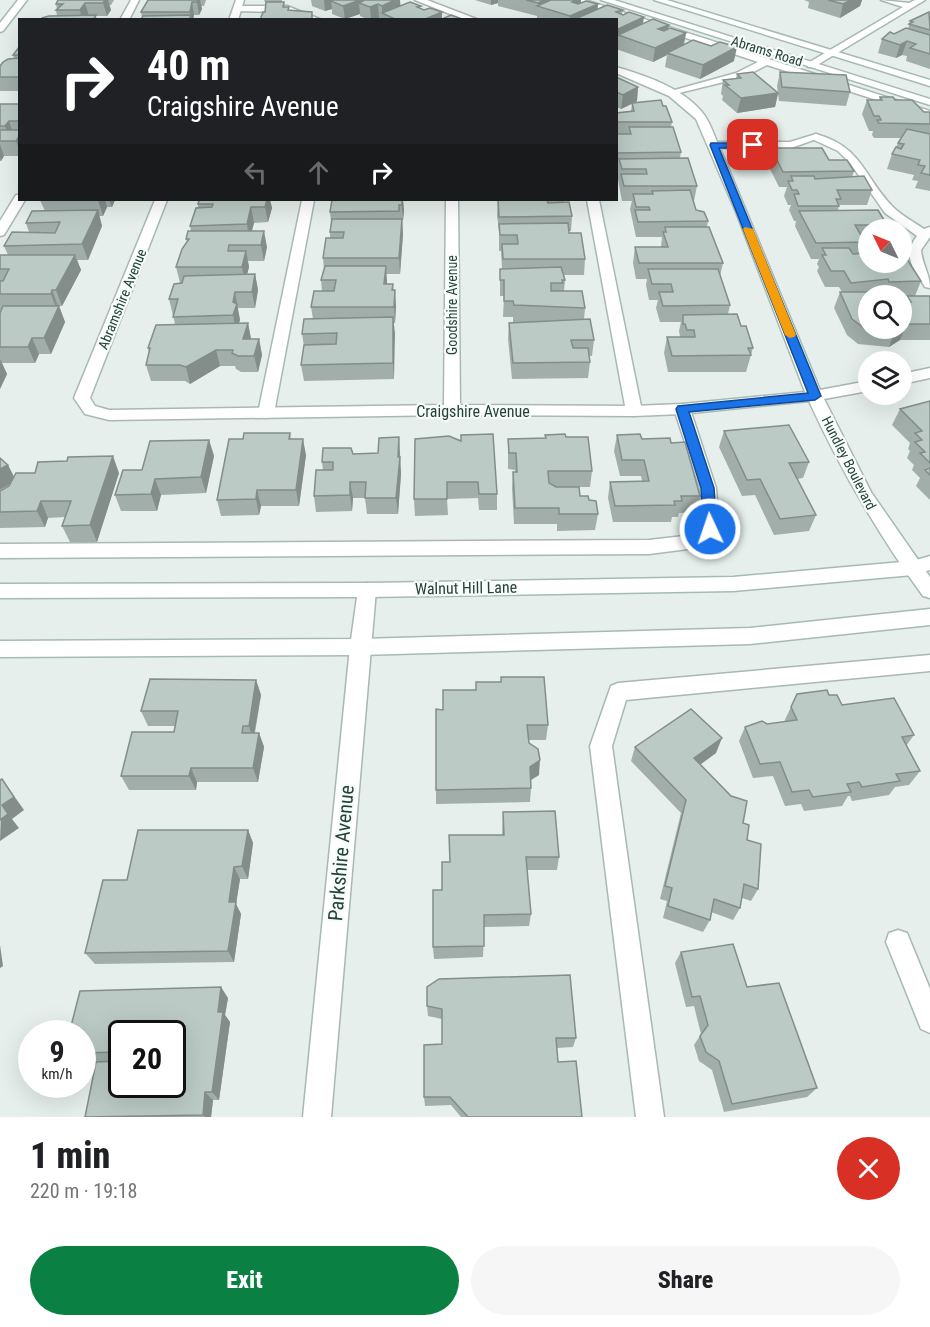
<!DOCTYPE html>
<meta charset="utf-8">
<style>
:root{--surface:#fff;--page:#f6f6f6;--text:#202124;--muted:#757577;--accent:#0b8043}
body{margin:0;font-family:"Roboto Condensed",sans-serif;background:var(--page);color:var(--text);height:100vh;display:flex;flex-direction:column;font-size:22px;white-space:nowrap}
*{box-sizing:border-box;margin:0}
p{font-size:20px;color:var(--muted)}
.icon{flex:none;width:33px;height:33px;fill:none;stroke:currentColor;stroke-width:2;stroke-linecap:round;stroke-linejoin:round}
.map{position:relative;height:1117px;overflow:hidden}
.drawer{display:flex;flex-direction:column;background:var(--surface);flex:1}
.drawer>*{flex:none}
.guide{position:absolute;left:18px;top:18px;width:600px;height:183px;border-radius:0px;box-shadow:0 6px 24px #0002;background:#202124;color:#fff;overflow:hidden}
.needle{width:39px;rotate:313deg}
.tools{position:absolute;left:858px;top:219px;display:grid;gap:12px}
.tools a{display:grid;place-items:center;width:54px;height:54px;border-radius:50%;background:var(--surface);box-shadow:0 6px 24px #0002;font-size:30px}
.speed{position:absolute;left:18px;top:1020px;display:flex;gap:12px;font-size:30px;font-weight:700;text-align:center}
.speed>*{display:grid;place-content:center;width:78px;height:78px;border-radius:50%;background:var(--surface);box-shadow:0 6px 24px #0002;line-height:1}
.speed small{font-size:15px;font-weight:400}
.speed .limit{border:3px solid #111;border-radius:9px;background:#fff;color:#111}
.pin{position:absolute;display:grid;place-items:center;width:51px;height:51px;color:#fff;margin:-26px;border-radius:12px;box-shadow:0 3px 9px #0006}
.me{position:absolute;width:66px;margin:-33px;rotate:357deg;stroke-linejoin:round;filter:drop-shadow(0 0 4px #0008)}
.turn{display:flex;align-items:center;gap:21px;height:126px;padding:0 30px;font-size:27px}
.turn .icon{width:78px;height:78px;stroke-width:2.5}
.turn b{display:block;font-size:42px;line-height:51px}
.lanes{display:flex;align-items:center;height:57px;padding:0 30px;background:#0003;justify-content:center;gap:30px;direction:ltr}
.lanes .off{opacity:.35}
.round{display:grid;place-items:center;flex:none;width:63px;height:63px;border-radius:32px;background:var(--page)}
.headline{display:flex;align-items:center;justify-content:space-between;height:102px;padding:0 30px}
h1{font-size:36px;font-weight:800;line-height:45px}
.button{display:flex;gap:12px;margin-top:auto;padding:12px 30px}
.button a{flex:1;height:69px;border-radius:36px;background:var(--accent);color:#fff;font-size:24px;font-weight:800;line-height:69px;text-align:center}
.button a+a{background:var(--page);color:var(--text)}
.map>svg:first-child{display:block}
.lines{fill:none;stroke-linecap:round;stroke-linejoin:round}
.lane-casing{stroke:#a8b8b2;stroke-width:3}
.street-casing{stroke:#a8b8b2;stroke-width:3}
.secondary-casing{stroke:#a4bbb3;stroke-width:3}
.lane{fill:#fff;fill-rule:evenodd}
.street{fill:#fff;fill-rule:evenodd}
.secondary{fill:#fff;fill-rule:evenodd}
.wall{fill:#a1aea9;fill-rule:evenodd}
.shaded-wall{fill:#838d89}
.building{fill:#bbcac4;stroke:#838d89;stroke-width:1.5;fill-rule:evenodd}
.route{fill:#1a73e8;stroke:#114b97;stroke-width:1.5}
.slow{fill:#f59e0b}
.labels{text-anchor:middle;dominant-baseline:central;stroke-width:4.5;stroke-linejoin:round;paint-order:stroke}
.far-street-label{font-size:14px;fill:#24423a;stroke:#f7fbf9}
.street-label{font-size:16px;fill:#24423a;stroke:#f7fbf9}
.near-street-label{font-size:20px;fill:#24423a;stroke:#f7fbf9}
</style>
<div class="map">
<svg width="930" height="1117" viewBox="0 0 930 1117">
<rect width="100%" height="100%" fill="#e6efeb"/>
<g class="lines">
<defs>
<g id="lane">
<path d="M131,0H139L129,20H120Z"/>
<path d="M572,0H585L930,111V117L767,65L744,77L671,95V91L736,73L758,62Z"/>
<path d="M237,6H287L322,20H308L286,12L234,11L233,9Z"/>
<path d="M816,134C863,147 864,178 893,207C902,216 914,222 924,229L930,227V237L921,250C922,264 930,274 930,288L925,287C913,269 902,255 917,236L885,213L850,163L838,151L812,139L810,137Z"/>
<path d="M16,195H20V200H25L4,235L0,236V221Z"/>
<path d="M302,200H314L274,413L266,418L258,413Z"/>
<path d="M587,200H599L642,411L634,416L626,411Z"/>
<path d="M682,404L690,409L716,488L719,529L716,534L688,549L649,554L0,558V544L649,540L684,536L701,526L700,488L674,409Z"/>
<path d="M930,655V671L626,700L612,746L664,1117H636L590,746L611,686L618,683Z"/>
</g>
<g id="street">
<path d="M236,0H244L238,20H229Z"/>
<path d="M415,0H427L479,20H465Z"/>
<path d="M881,0L909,3L915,0H925L814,67H808V63L903,7Z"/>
<path d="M616,67C647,76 686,89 705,116C710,124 714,134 717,142H790L816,134L822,137L791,148H720L820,390L868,381V391L824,399L871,492L930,577V598L923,596C878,534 841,471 809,401L682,414L634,416L452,415L109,420L85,414L74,398L155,200H167L90,398L95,406L109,410L444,405L446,200H458L460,405L634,406L682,404L805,392L736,212L696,119L669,96L616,73Z"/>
<path d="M930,368V378L902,384V374Z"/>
<path d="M367,583L374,585L376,590L331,1117H303L350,647L358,590L360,585Z"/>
<path d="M898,930L907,933L930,989V1033L921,1029L886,942L889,933Z"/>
</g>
<g id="secondary">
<path d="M18,0H27L3,31L0,32V23Z"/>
<path d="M601,0H614L930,99V105Z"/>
<path d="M654,0H667L930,80V86Z"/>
<path d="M930,556V570L913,575L733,591L367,597L0,598V584L367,583L733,577L913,561Z"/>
<path d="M930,609V625L750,644L360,655L0,657V641L360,639L750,628Z"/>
</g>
</defs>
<!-- lane casing -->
<use href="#lane" class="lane-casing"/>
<!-- street casing -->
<use href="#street" class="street-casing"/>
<!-- secondary casing -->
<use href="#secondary" class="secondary-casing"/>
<!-- lane -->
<use href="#lane" class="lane"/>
<!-- street -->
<use href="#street" class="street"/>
<!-- secondary -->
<use href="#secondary" class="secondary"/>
</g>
<!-- wall -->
<g class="wall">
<path d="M58,0H114L111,5H109L111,10L107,16H96L97,20H41L57,16L56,10L57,9L56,4Z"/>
<path d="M148,0H206L204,6H201L202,9L199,15H194L193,20H141L142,17L141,12Z"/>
<path d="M264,0H282V2H284L285,7H289V10L265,12L266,2H265Z"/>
<path d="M311,0H400V5L421,9L442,19L462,20H382L379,18L374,20H369L360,16V14L345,19L332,14V9L325,11L312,6Z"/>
<path d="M475,0H581L580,3L598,9L623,10L622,14L643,24L686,33L684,45L734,61L700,79L665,67L667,55L653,62L616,49V20H539L537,19V16L498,6V3L491,5Z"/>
<path d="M804,0H862L860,6L840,18L808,8L809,2Z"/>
<path d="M930,12V69L906,61L907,56L902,55L896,58L878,53L882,39L908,29L910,21Z"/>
<path d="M20,41V91H0V77L14,58L13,55L19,46L18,43Z"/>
<path d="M780,72L850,92L846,106L779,101L778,94L775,107L737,113L722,100L723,96L721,94L723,80L736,78L737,74L778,93L777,86Z"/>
<path d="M616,77L638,87L637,101L634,103L663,106L672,122L671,127L681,152L680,158L697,186L694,201H693L696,210L708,221L707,227L723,263L720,276L730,305L728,314L741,326L753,348L746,372H668L664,353L667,337H680L679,331L681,322H660L656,308L658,300H649L646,285L647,279H636L633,263L635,247H661L662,237H636L630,209L632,201H622L617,174L618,168H616V113L631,111L632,104L621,109L616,107Z"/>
<path d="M880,97L895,100L924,112H930V191L915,188L918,181L912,180L914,175L887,169L892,154L901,138H874L872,135L873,131H869L862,114L867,100H879Z"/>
<path d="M0,104H20V156H4L1,161H0Z"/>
<path d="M771,148L829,160L854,171L852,177L872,190L867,205H839L838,210L887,225L885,230H868V240L864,241L865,242L861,254L921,281L915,296H930V340H900L889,347L858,344L847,335L834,308L840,292H842L839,287H825L817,271L819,267L817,264L819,259H811L795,226L796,221H794L789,210L791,205H788L784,196L787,187H779L767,163ZM868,296H902V298L906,297L904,302L868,328Z"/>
<path d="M40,200H115L112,207H107L103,216H99L102,226L88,260H77L81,270L62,306H59L65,322L51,354H39L35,363H2L7,374L0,389V313L2,310H0V255H8L4,246L29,232L26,223L45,211Z"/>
<path d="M270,200L272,208L268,222L254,223L252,231L267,247L264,261H248L249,267L247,274H255L258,290L255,308H238V311L240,320L239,323H248L251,339H259L262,355L258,372H241L236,369L235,366H220L190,384L185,381H151L146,365L149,352L148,348L175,324L169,299L182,283H180L176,267L187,242L186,239L191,231L190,226L198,208V204Z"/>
<path d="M337,200H403L404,211L403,220H402L403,234L400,274H386L387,284H393L396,306L395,323H394V379L304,381L301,365L304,346L302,334L313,319L311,307L322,291L321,280L324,270L323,258L330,238V232L331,222L330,212Z"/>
<path d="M498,200H564V202L572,216L571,231H569L585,259L584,275H564L565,280L564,291L585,308L584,320L594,340L592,356H589L590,362L588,378L512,379L508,339L509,323L532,322H513V317H503L504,296H500V269H502L501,251H499V232L497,215Z"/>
<path d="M930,401V500L916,486L920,478L912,470L914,465L907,458L910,451L908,449L910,443L892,425L900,409Z"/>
<path d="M724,431L809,462L803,478L797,479L816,515L809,531L774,535L755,495L742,496L719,447Z"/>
<path d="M290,433L291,439L306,455L299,506H261L259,515L221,516L217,500L243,439Z"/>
<path d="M617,435L642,439L671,443L700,496L695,512L679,513L678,517H672L671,522H613L608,498L610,482L642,481L641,476H620L614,451Z"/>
<path d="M566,437L592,471L590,487H579L580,496L589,500L598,514L595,530L557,531V524H514L512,488L513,472H515V470L508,469V439Z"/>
<path d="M415,439L497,494V510H479L478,498L447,499L448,515L415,516L414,499Z"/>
<path d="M209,440L214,456L206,493L161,495L157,511H121L115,495L142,470Z"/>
<path d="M400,453L401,474L398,514H367L365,498H353L352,511L316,512L314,496L323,470L322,462L353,454Z"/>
<path d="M8,465L14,477L119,473L97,542H70L62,526L65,517L48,518L45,527L0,528V491L9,486L10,484Z"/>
<path d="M256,680L261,695L255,733H259L264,747L258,782H197L196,790H129L121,776L174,732L175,726H148L141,711Z"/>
<path d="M476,682L548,725L546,740H528L539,775L531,780V788L530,802L436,804V790L443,710L476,690Z"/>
<path d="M797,694L829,695L842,705L914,735L906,746L920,771L909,785L895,787L889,795L852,801L850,796H848L842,806L804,811L801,804L785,806L773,776L753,778L739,741L745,727L784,722Z"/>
<path d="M635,747L716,753L700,765L743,823L758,889L751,901L742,898L740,908L733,920L711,912L710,920L703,932L663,918L667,901L660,899L681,813L631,761Z"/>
<path d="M503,812L559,857L557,870H527L531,914L529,926L484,927L483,957L434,959L433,947L442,890L450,862L502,835Z"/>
<path d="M248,830L253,843L248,879H240L236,904L241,914L234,962L95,964L85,953L127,880Z"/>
<path d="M681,952L747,987L817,1088L807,1097L724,1112L712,1070L699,1061L694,1045L701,1034L694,1006L686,1007L675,963Z"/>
<path d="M228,998L225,1015L230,1022L219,1100H213L211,1117H85L96,1062H82V1034Z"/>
<path d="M427,1006L576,1038L573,1047L557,1048L558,1062L582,1117H461L451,1105L425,1106L424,1097L442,1044V1019L428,1016Z"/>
</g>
<!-- shaded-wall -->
<g class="shaded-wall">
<path d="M105,0H108L111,10L107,16L103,3Z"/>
<path d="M198,0H200L202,9L199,15L197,2Z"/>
<path d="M324,0H356L331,1L332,9L325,11Z"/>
<path d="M360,0V3H359L360,14L345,19L343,6Z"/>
<path d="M395,0H400L401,11L382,13V6Z"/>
<path d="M491,0H498V3L491,5Z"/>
<path d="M544,0H563L538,6V3Z"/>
<path d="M576,0H581L580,11L572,2Z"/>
<path d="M851,0H862L860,6L840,18L843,4Z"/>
<path d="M192,2L194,15L193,20H189L191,17L190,12Z"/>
<path d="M85,3L89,16L82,20L80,10Z"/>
<path d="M378,4L379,18L371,20L370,7Z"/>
<path d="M598,4L597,18L570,20V16Z"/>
<path d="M442,12V20H423Z"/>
<path d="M644,17L642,31L618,35L616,42V30Z"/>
<path d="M669,25L667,38L658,29Z"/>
<path d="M686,33L683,47L667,53V55L653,62L655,48Z"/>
<path d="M907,41L902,55L896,58L900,45Z"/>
<path d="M737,47L734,61L700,79L703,65Z"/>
<path d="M638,87L637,101L621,109L623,95Z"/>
<path d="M778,93L775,107L737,113L741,98Z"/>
<path d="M9,121L14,136L11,141L5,126Z"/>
<path d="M20,135V151L16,141Z"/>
<path d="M0,144L4,156L1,161L0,157Z"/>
<path d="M98,200H105L107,207L103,216Z"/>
<path d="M109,200H115L112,207Z"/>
<path d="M267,200H270L272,208L268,222L265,207Z"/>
<path d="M403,200L404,211L403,220L402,205Z"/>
<path d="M251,207L254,223L249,240L247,224Z"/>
<path d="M98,210L102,226L88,260L82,244Z"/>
<path d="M402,219L403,234L400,274L399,258Z"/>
<path d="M264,231L267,247L264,261L261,245Z"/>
<path d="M246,251L249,267L245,283L242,267Z"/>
<path d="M75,255L81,270L62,306L56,290Z"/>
<path d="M386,266L387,282L385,300L384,284Z"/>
<path d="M255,274L258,290L255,308L252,292Z"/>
<path d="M52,290L58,306L57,310L51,294Z"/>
<path d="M395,290L396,306L395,323L394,307Z"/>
<path d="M235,292L240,320L236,331L233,315V302Z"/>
<path d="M59,306L65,322L51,354L44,338Z"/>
<path d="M393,317L395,333L394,379L393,363Z"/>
<path d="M248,323L251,339H243Z"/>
<path d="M907,324L900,340L889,347L895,331L899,328H902V327Z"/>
<path d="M32,338L39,354L35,363L28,347Z"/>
<path d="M259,339L262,355L258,372L254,356Z"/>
<path d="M216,350L220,366L190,384L186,367Z"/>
<path d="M0,359L7,374L0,389Z"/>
<path d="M399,437L400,453L399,468L400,457L401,474L398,514L396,498Z"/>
<path d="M303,439L306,455L299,506L296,490Z"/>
<path d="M209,440L214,456L206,493L201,477Z"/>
<path d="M113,456L119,473L97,542L90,525Z"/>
<path d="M8,465L16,481L0,490V469Z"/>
<path d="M155,479L161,495L157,511L151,494Z"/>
<path d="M350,482L353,498L352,511L350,495Z"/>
<path d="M257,490L261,506L259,515L256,499Z"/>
<path d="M41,501L48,518L45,527L37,511Z"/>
<path d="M256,680L261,695L253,740L249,726Z"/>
<path d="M259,733L264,747L258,782L253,768Z"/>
<path d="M722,738L716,753L688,773L694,758Z"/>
<path d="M540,760L539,775L529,781L530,767Z"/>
<path d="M191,768L197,782L196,790L189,776Z"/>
<path d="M2,779L24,810L12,819L19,828L0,841Z"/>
<path d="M248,830L253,843L248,879L242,866Z"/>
<path d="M234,867L240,879L236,904L241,914L234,962L228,951L229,902Z"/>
<path d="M0,945L3,966L0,968Z"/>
<path d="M221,987L228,998L225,1015L230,1022L219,1100L212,1092L218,1012Z"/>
<path d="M205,1092L213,1100L211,1117H205L203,1115Z"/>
</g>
<!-- building -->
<g class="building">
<path d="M58,0H105L103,3H85L80,10H56L63,4H56Z"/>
<path d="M148,0H198L197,2H192L190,12H141Z"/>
<path d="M333,0H360L343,6L331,1Z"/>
<path d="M360,0H395L382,6L378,4L370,7L359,3L363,1Z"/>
<path d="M526,0H544L538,3Z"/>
<path d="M551,0H576L572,2L578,4L586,1L598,4L570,16L537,6Z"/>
<path d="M828,0H851L843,4Z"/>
<path d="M266,2H284L283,7H289L288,10L312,12V20H260L263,12H265Z"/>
<path d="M410,2L421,6L417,7L424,10L430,8L442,12L423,20H397L382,13Z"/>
<path d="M607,5L623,10L616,12L623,15L629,12L644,17L616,30V20H578L575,19Z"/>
<path d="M929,12L930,30L909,24L913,22L910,21Z"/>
<path d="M96,15L93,20H41L42,18L49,16Z"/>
<path d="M191,15L189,20H141L143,16Z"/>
<path d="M451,15L462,19L440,20Z"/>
<path d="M653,19L669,25L658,29L664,31L670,28L686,33L655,48L618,35Z"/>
<path d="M906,28L930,35V54L910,48L916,44L907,41L900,45L882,39L890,32L894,34Z"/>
<path d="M693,40L711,46L720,42L737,47L703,65L667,53Z"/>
<path d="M20,46V55H13Z"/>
<path d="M20,58V77H0V66L3,62L8,59Z"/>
<path d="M753,72L778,93L741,98L725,85H729L723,80L741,78L737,74Z"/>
<path d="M780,72L846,75L850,92L782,87Z"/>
<path d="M616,77L638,87L623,95L616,92Z"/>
<path d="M880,97H893L895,100H912L924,112H930V124L879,123L877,120H881L879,116H874L867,100H882Z"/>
<path d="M661,100L663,106H666L672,122H616V113L634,111L632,103Z"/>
<path d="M0,104H20V121H9L5,126H0Z"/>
<path d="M629,127H673L681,152L616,153V134H631Z"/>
<path d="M907,129L930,134V175L921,173L925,166L918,165L920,160L892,154L896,147L901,149L904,144L898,143Z"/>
<path d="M0,130H20V135L16,141H0Z"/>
<path d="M771,148H822L829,160H847L854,171L783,172Z"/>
<path d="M688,158L697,186H624L621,174H647L646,169H622L619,159Z"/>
<path d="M791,176H814L815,179L864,176L872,190H837L841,199H836L839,206H798L794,194H799L797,190H792L788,181H793Z"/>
<path d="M690,190L696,210L704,212L708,221L638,222L635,210H650L649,207H636L633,194H653L652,191Z"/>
<path d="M199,200H267L265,207H251L247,224L190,226L196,208L212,207L213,204H198Z"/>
<path d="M332,200H402V205H399V211L330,212Z"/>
<path d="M498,200H547L548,203L569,202L572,216L499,217Z"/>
<path d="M98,210L82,244L4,246L12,232L55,233L60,222L26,223L32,211Z"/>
<path d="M878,210L887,225H855L865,242L816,243L799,211Z"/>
<path d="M332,219H402L399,258H323L326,238H343L344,232H330Z"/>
<path d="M568,223L569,233H581L585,259H503L502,244H518L517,235H500L499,224Z"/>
<path d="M665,227H709L723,263H639L635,247H668L663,232H666Z"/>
<path d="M188,231H264L261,245H229L228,251H246L242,267H176L182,249L189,239H186Z"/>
<path d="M822,248H849L853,254L868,253V262H902V256H905L921,281L889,282L888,279L851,283L844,271H831L822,255H826Z"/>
<path d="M0,255H75L56,290H52L51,294H0V281H3L9,269H0Z"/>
<path d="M325,266H386L384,284H393L392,290H395L394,307H311L314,291H334L336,280H321Z"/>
<path d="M561,267L565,280H562L563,283H551V291H582L585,308L514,305L513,301H504V280H500V269Z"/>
<path d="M648,269H718L730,305L663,306L659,292H673L671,284H652Z"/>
<path d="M255,274L252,292H235L233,302L237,304L233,315L173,317L178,299H169L174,284L182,283L184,276Z"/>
<path d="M840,292H886L888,296H868V328H864L852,319Z"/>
<path d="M907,296H930V324H907L902,327V302H911Z"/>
<path d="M3,306H59L44,338H32L28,347H0V313Z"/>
<path d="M737,314L741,326H746L753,348H748L751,355L672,356L667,337H695L694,330H687L685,324H683V315Z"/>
<path d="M393,317V363L301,365L304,345L336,344L337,333L302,334L304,319Z"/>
<path d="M590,319L594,340H571L573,348H588L590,362L513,363L509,323Z"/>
<path d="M248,323L243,339H259L254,356H238L232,353L233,350H216L186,367L180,365H146L150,348H148L156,325Z"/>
<path d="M871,328H899L895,331Z"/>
<path d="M930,401V463L920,453L925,452L915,442L922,440L915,433L922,431L900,409Z"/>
<path d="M789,425L809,462L789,463L816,515L780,519L760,479L747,480L724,431Z"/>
<path d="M244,433H290L289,439H303L296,490H257L256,499L217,500L229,439H243Z"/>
<path d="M493,434L497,494H479L478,482H447V499H414L415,439L449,436L461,441V435Z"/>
<path d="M565,434L566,437H588L592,471H548L549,483L556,487H579L580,496H588L589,500L596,501L598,514H559V508H515L513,472H517L516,453H509L508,439L546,438L545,435Z"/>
<path d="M640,434L642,439L670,438L671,443L685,442L700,496H681L682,501H674L675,505L615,506L610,482L649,481L644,460H622L617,435Z"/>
<path d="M399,437L398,457H400L396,498H365L366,482H350V495L314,496L316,470H333V462H322L323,448H351L353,454L378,453L379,438Z"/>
<path d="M209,440L201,477L155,479L151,494L115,495L123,470H142L150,441Z"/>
<path d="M113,456L90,525L62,526L71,501H41L37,511L0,512V491L9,486L16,473H35L38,462L67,461L68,457Z"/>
<path d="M0,458L8,465L0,469Z"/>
<path d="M930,468V475L925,470Z"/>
<path d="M501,677H544L548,725H527L529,743L538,749L540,760L530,767L531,788L436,790V709L443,710V690H476V682H501Z"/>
<path d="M150,679L256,680L249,726H243L242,733H259L253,768H191L189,776H121L132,732H174L178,711H141Z"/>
<path d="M827,690L829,695H837L842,705L894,698L914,735L902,737L920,771L896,774L900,781L862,787L859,782L847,784L851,792L813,797L809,790L792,792L780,762L760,764L745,727L762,721L767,724L797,720L791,707L797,694Z"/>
<path d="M691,709L722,738L694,758L731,796L747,801L743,823L749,825L747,840L761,844L758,889L744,884L740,908L714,899L710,920L668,906L672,888L665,886L686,800L635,747Z"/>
<path d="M2,779L14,797L2,805L8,814L0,820V780Z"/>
<path d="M555,811L559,857H526L531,914L484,915V946L433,947V890H442V862H450L449,835H504L503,812Z"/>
<path d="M138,830H248L242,866L234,867L229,902H236L228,951L85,953L103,880H127Z"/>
<path d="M733,944L747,987L779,983L817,1088L732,1104L719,1061L706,1052L700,1036L708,1025L700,996L692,997L681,952Z"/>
<path d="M570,975L576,1038H556L558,1062L576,1061L582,1117H468L450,1097H424V1045L442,1044V1009L427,1006V987L439,979Z"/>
<path d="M221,987L218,1012H223L212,1092H205L203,1115L85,1117L96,1062L118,1061L119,1052L82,1053V1034H69L80,991ZM122,1034H172V1084H122Z"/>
</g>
<!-- route -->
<path class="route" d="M711,143H753L757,145L753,148H719L821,396L815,400L689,412L714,488L717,529L710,534L703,529L701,488L676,409L678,406L808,393L710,145Z"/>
<!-- slow -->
<path class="slow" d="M745,227L753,229L796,335L794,337L790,338L785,335L743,229Z"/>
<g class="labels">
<!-- far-street labels -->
<g class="far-street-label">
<text transform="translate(767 51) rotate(17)">Abrams Road</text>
<text transform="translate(122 299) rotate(-68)">Abramshire Avenue</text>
<text transform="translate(452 305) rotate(-90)">Goodshire Avenue</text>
<text transform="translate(849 463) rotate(63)">Hundley Boulevard</text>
</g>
<!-- street labels -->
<g class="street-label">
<text x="473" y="411">Craigshire Avenue</text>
<text transform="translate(466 588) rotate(-1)">Walnut Hill Lane</text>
</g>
<!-- near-street labels -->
<g class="near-street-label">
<text transform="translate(341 853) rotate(-85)">Parkshire Avenue</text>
</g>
</g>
</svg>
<div class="tools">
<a><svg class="needle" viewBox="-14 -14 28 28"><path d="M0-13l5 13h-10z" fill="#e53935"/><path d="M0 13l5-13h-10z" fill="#757577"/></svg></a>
<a><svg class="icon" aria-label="search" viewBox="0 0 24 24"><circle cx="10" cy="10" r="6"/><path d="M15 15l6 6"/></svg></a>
<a><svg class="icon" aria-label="layers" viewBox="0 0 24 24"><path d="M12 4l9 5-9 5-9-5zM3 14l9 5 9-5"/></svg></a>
</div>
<div class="speed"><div>9<small>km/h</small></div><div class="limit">20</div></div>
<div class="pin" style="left:753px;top:145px;background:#d93025"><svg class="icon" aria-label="arrive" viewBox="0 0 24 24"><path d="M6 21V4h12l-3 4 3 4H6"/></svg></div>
<svg class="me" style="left:710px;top:529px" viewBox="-20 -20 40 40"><circle r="17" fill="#1a73e8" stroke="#fff" stroke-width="3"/><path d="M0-11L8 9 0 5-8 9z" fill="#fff"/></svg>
<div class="guide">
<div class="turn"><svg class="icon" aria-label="right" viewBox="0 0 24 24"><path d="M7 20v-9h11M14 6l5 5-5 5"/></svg><div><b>40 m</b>Craigshire Avenue</div></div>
<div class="lanes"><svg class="icon off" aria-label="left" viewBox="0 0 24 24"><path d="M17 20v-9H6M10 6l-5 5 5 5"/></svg><svg class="icon off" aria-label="ahead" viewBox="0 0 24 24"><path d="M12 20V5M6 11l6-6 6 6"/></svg><svg class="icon" aria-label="right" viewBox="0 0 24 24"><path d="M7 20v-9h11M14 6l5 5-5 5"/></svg></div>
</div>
</div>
<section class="drawer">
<div class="headline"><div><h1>1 min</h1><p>220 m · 19:18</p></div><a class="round" style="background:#d93025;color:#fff"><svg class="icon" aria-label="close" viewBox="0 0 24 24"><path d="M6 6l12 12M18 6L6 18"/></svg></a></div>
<div class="button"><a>Exit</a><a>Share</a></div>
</section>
